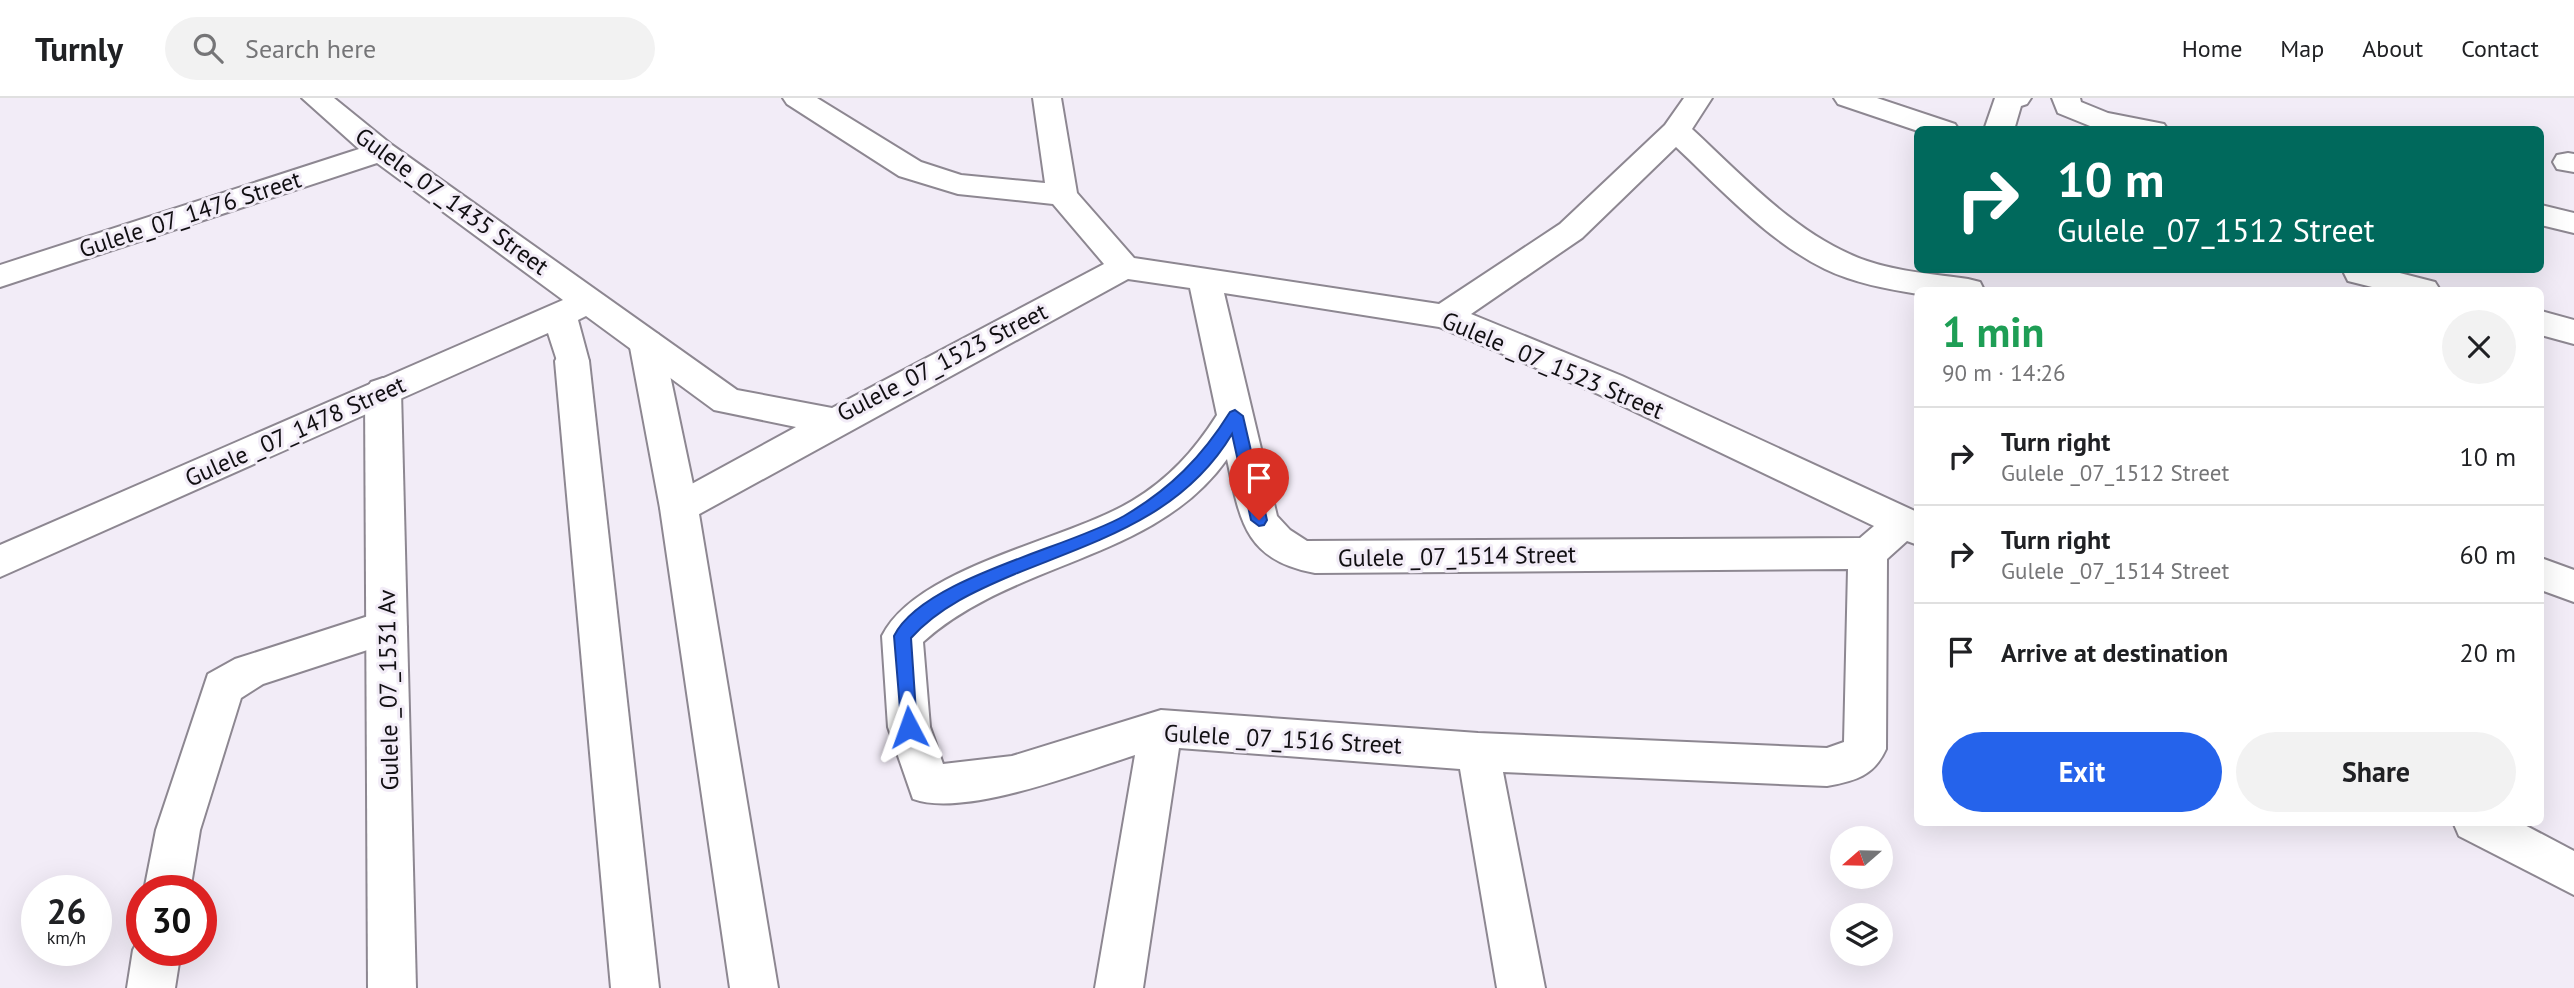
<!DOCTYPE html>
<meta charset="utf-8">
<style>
:root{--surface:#fff;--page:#f2f2f2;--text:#202124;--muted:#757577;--line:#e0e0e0;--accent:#2563eb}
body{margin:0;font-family:"PT Sans",sans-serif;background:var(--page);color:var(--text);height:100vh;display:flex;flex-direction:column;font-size:26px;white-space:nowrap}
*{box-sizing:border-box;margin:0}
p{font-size:23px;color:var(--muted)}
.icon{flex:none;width:38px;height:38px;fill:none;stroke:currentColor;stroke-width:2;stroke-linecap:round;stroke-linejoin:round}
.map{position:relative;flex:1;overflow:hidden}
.sheet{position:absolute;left:1914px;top:189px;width:630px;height:539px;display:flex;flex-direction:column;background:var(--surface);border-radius:10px;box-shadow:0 7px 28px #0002}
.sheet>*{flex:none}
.top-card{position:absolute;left:1914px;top:28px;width:630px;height:147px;border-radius:10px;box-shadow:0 7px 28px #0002;background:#00695c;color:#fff;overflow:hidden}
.needle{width:46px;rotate:250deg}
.fabs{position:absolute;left:1830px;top:728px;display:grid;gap:14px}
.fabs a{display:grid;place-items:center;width:63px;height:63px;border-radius:50%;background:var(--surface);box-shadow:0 7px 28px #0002;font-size:35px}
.speed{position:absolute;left:21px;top:777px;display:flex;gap:14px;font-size:35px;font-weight:700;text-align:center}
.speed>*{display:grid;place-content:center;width:91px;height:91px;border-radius:50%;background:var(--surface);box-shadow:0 7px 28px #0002;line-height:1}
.speed small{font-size:18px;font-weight:400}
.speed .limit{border:10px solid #d22;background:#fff;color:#111}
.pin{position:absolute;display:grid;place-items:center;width:60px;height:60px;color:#fff;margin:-72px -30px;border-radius:50% 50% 50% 0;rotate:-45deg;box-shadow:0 0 7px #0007}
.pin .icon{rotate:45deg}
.me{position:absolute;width:77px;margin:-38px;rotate:356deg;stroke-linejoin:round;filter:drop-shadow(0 0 5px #0008)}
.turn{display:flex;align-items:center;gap:24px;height:147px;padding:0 28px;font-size:32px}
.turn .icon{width:91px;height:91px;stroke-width:2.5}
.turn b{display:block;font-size:49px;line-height:60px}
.round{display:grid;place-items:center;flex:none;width:74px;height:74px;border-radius:37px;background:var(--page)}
.head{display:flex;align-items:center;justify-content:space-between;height:119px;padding:0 28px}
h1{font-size:42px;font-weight:800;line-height:52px;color:#1e9e55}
.primary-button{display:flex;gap:14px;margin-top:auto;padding:14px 28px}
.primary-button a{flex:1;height:80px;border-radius:42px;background:var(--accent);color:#fff;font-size:28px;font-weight:800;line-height:80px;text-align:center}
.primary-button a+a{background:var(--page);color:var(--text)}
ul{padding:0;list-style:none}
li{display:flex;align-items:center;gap:21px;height:98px;padding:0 28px;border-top:2px solid var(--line)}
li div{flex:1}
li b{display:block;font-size:26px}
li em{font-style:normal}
header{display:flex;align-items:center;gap:42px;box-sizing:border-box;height:98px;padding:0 35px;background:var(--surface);border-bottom:2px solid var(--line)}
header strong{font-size:33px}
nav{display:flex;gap:38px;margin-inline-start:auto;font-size:24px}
.search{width:490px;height:63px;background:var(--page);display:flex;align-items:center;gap:18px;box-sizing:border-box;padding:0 24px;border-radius:38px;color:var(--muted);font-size:26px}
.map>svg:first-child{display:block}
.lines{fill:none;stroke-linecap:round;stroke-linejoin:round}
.minor-casing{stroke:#8d8791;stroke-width:4}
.major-casing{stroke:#8d8791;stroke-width:4}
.highway-casing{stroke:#8d8791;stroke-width:4}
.minor{fill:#fff;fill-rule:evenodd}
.major{fill:#fff;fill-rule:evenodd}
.highway{fill:#fff;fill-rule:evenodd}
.route{fill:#2563eb;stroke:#184099;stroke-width:2}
.labels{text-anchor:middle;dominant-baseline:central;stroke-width:6;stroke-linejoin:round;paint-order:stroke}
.street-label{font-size:24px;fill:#110f12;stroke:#f2ecf7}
</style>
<header>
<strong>Turnly</strong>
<div class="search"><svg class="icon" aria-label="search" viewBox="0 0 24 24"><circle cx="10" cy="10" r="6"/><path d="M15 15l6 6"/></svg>Search here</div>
<nav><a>Home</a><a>Map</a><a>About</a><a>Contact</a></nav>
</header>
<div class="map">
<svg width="2574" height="890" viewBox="0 0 2574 890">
<rect width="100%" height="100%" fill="#f2ecf7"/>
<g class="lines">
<defs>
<g id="minor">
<path d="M302,0H334L392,47L737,292L832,310L1104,166L1053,106L958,96L899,78L787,6L783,0H817L921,64L961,77L1045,85L1033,0H1061L1077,95L1134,160L1439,206L1560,126L1665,27L1684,0H1712L1692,31C1744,79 1799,140 1867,163C1899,174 1935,176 1968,181L1980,184L1984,192H1918V196C1887,191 1854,185 1825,171C1768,143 1722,92 1676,49L1582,140L1471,216L1622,278L1917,414L1918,447L1907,443L1887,461L1886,651C1874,678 1855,683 1827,688L1503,674L1545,890H1497L1460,671L1179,650L1143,890H1095L1135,657C1082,674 964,720 913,701L888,629L882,538C917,468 1066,443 1132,403C1169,381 1194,353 1217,317L1190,190L1128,181L692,420L679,425L666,420L660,410L666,400L796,329L714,312L586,218L578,222L589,263L584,272L572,275L560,272L548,235L0,479V447L563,202L377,65L0,189V167L359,51ZM1224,195L1439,229L1598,296L1874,428L1860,440L1307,443L1290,432L1277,418ZM1227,361C1240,422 1244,462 1315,475L1848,471L1844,644L1827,650L1478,635L1161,612L1012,658L943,666L930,629L923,544C1014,462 1155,463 1227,361Z"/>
<path d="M1834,0H1877L1955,26L1959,32L1918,33L1838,6Z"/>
<path d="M1995,0H2031L2027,6L2021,8L2014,32H1984Z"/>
<path d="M2052,0H2080L2081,4L2108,15L2164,26L2168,32H2100L2058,15Z"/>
<path d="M2568,55L2574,56V74L2557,71L2553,64L2557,57Z"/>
<path d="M2541,107L2574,115V135L2541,127Z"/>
<path d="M2346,172H2388L2435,184L2440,192H2384L2348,183L2344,175Z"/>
<path d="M2541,213L2574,222V246L2541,237Z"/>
<path d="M2541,460L2574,472V504L2541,492Z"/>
<path d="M387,512L401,517L407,529L401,541L263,586L241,600L200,732L190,793H144L156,732L208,576L235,561Z"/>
<path d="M2453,724H2519L2574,753V797L2459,738Z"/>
<path d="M142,835V852H181L175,890H127L133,852Z"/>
</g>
<path id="major" d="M383,280L395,284L401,293L416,890H368L365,293L371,284Z"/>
<g id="highway">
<path d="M646,232L658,236L663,244L698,410L778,890H730L660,410L629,244L634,236Z"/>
<path d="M572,251L584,254L589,263L659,890H611L555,263L560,254Z"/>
</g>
</defs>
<!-- minor casing -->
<use href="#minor" class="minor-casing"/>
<!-- major casing -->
<use href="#major" class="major-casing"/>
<!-- highway casing -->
<use href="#highway" class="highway-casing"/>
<!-- minor -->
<use href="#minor" class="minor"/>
<!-- major -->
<use href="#major" class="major"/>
<!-- highway -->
<use href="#highway" class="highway"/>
</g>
<!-- route -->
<path class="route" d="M1235,312L1243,318L1267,422L1264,427L1259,428L1251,422L1232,336C1183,418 1099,442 1015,476C977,492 939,509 911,540L917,629L909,637L902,635L894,538C923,480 1068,450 1124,418C1170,391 1202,359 1230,314Z"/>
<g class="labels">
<!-- street labels -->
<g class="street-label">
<text transform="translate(452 103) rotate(36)">Gulele_07_1435 Street</text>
<text transform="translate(190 116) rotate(-18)">Gulele_07_1476 Street</text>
<text transform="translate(942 264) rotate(-27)">Gulele_07_1523 Street</text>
<text transform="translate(1553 267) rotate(23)">Gulele _07_1523 Street</text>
<text transform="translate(295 333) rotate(-24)">Gulele _07_1478 Street</text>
<text transform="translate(1457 458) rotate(-1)">Gulele _07_1514 Street</text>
<text transform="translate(388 592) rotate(-91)">Gulele _07_1531 Av</text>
<text transform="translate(1283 641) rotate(3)">Gulele _07_1516 Street</text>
</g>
</g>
</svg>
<div class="fabs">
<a><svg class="needle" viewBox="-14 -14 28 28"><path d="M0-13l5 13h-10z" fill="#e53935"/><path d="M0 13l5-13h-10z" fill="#757577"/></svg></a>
<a><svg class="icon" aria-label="layers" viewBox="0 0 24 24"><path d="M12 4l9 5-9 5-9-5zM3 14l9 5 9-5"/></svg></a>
</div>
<div class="speed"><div>26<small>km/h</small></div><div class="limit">30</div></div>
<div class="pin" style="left:1259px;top:422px;background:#d93025"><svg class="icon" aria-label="arrive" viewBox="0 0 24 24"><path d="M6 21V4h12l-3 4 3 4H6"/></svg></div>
<svg class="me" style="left:909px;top:629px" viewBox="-20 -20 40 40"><path d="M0-17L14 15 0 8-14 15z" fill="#2563eb" stroke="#fff" stroke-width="4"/></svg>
<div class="top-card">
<div class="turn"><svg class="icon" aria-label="right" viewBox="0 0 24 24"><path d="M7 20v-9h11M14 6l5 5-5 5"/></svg><div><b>10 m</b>Gulele _07_1512 Street</div></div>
</div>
<section class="sheet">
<div class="head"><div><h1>1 min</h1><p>90 m · 14:26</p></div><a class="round"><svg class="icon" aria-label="close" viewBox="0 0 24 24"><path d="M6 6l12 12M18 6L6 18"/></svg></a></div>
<ul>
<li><svg class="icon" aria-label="right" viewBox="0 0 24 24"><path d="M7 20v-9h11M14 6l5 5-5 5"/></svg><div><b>Turn right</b><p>Gulele _07_1512 Street</p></div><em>10 m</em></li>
<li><svg class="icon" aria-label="right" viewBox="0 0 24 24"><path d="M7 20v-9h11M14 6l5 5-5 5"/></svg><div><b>Turn right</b><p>Gulele _07_1514 Street</p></div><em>60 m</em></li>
<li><svg class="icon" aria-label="arrive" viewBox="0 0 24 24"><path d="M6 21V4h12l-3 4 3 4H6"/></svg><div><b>Arrive at destination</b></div><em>20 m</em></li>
</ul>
<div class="primary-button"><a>Exit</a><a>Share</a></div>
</section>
</div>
